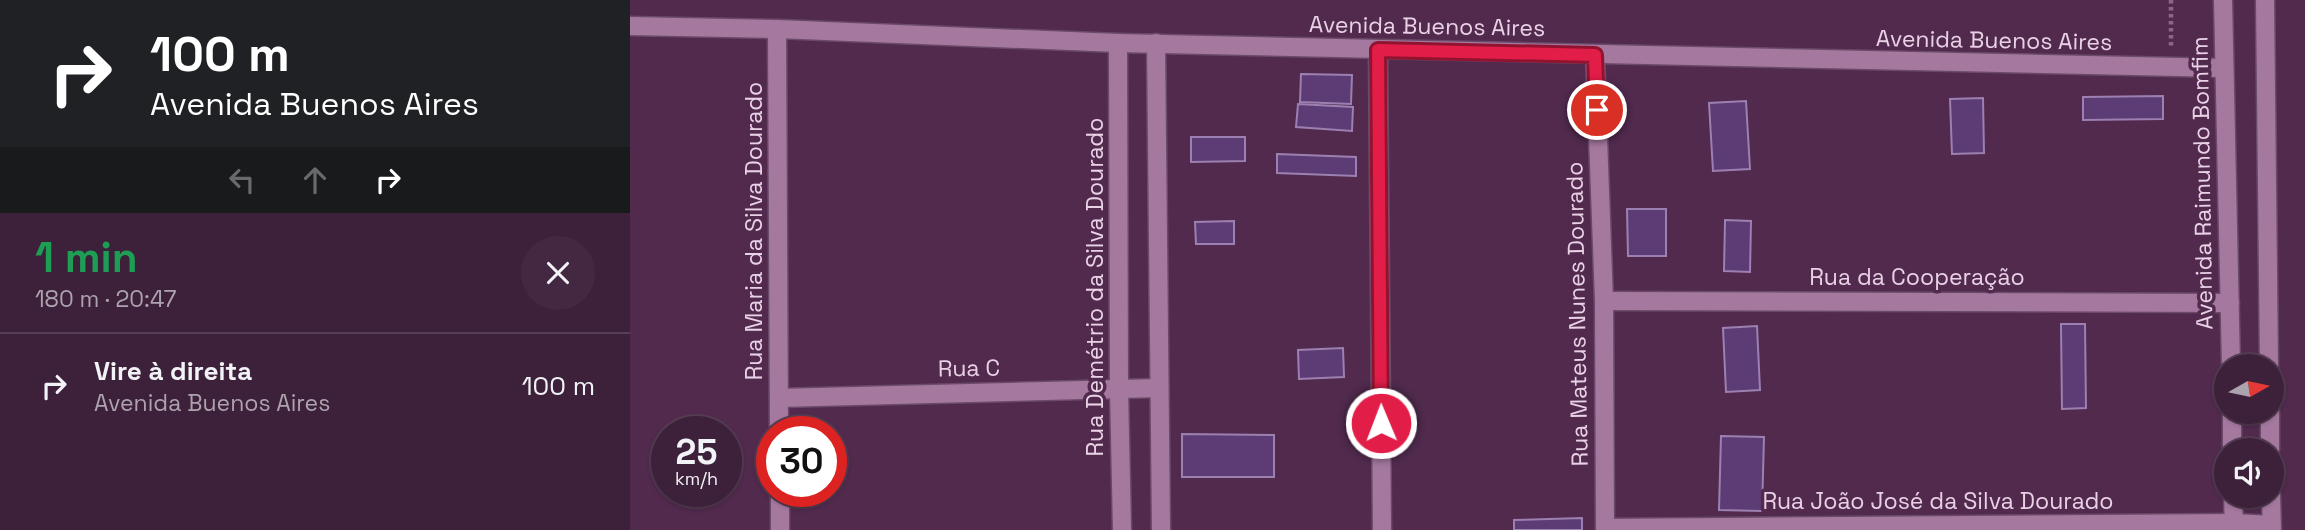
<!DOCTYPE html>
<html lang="pt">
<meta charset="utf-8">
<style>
:root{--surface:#3d203a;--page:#442842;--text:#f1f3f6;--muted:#ada3af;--line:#563e54}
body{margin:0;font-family:"Space Grotesk",sans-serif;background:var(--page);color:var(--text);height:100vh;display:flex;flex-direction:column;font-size:26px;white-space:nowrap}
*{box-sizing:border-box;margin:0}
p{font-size:23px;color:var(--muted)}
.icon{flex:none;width:38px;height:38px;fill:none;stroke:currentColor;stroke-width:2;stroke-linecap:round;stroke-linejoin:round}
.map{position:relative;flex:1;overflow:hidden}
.side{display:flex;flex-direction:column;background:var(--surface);width:630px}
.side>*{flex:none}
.top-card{background:#202124;color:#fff;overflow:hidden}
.needle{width:46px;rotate:81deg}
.fabs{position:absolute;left:1584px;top:354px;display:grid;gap:14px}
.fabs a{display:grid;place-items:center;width:70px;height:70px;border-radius:50%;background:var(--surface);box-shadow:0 2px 5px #0004,0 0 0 2px var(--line);font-size:35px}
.speed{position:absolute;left:21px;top:416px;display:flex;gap:14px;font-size:35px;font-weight:700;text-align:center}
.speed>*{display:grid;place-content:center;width:91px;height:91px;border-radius:50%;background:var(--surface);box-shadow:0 2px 5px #0004,0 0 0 2px var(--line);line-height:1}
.speed small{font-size:18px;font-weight:400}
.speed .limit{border:10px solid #d22;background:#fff;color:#111}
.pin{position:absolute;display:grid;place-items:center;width:60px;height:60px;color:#fff;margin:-30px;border:4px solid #fff;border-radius:50%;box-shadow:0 2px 7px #0007}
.me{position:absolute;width:77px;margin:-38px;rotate:359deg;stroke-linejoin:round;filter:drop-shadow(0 0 5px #0008)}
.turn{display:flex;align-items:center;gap:24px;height:147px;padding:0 35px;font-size:32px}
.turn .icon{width:91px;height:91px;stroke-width:2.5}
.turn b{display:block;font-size:49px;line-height:60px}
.lanes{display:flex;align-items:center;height:66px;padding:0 35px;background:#0003;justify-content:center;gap:35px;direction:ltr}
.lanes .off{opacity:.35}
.round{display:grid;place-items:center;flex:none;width:74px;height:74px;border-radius:37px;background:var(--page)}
.headline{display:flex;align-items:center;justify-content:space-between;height:119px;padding:0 35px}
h1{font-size:42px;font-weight:600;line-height:52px;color:#1e9e55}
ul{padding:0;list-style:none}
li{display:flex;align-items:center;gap:21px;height:105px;padding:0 35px;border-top:2px solid var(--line)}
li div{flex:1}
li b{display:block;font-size:26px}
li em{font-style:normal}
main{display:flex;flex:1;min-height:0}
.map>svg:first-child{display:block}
.building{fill:#5d3b74;stroke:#9c80b1;stroke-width:2}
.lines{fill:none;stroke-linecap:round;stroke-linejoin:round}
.street-casing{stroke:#6b4a69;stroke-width:21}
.secondary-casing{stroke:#6b4a69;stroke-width:21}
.path{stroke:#896886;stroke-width:4.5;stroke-dasharray:3.5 3.5;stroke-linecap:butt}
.street{stroke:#a578a0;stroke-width:18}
.secondary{stroke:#a578a0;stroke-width:18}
.route-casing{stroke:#92132f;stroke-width:18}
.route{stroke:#e11d48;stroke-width:12}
.labels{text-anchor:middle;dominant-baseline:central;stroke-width:7;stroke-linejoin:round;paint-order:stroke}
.street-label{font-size:23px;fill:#e9d1e6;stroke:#512a4e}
</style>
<main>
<section class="side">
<div class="top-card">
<div class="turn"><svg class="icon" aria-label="right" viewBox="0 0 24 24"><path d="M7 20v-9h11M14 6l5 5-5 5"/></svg><div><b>100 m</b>Avenida Buenos Aires</div></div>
<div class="lanes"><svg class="icon off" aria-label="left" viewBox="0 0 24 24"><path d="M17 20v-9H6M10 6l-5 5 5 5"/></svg><svg class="icon off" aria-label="ahead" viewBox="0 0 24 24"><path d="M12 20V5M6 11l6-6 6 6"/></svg><svg class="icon" aria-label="right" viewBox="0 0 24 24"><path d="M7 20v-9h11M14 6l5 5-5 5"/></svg></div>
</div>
<div class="headline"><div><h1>1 min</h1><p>180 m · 20:47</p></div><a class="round"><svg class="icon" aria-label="close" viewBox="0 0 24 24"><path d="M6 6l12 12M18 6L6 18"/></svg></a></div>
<ul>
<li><svg class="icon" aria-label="right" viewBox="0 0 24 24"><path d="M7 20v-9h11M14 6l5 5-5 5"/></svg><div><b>Vire à direita</b><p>Avenida Buenos Aires</p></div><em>100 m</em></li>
</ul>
</section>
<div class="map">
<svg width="1675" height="530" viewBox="0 0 1675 530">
<rect width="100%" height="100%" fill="#512a4e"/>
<!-- building -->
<g class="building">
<path d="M671,74L722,75L721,104L670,102Z"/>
<path d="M1533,96V119L1453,120V97Z"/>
<path d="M1353,98L1354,153L1322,154L1320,99Z"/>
<path d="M1116,101L1120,169L1083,171L1079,103Z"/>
<path d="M668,104L723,107L722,131L666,127Z"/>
<path d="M561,137H615V161L561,162Z"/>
<path d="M647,154L726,157V176L647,173Z"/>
<path d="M997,209H1036V256H998Z"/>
<path d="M1095,220L1121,221L1120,272L1094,271Z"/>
<path d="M604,221V244H566L565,222Z"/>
<path d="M1431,324H1455L1456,408L1432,409Z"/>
<path d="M1127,326L1130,390L1096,392L1093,328Z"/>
<path d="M713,348L714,377L669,379L668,350Z"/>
<path d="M552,434L644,435V477H552Z"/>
<path d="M1091,436L1134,437L1132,511L1089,510Z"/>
<path d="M952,518V530H884V520Z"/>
</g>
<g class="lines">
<defs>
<g id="street">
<path d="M0,26L147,29L488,43L1593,68"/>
<path d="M147,29L149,432"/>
<path d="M488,43L489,389L492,530"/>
<path d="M526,43L531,530"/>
<path d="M748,50L752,530"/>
<path d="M965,55L974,301L975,530"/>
<path d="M974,301L1600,303"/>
<path d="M149,398L529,388"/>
<path d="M150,492V530"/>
<path d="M975,528L1604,523L1641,525"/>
</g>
<g id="secondary">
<path d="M1593,0L1601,366"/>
<path d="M1635,0L1639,366"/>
<path d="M1602,411V450"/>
<path d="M1640,411V450"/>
<path d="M1603,495L1604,530"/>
<path d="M1641,495L1642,530"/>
</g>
</defs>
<!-- street casing -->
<use href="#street" class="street-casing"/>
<!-- secondary casing -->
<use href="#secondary" class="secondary-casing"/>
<!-- path -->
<path class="path" d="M1541,0V48"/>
<!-- street -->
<use href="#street" class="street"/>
<!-- secondary -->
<use href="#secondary" class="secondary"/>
</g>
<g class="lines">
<defs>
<path id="route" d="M751,423L748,50L965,55L967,110"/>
</defs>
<!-- route casing -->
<use href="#route" class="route-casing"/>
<!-- route -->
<use href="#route" class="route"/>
</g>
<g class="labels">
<!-- street labels -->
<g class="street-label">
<text transform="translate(797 26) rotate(1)">Avenida Buenos Aires</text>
<text transform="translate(1364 40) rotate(1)">Avenida Buenos Aires</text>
<text transform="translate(1572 183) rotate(-91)">Avenida Raimundo Bomfim</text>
<text transform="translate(124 231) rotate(-90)">Rua Maria da Silva Dourado</text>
<text x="1287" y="277">Rua da Cooperação</text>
<text transform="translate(465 287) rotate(-90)">Rua Demétrio da Silva Dourado</text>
<text transform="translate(947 314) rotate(-91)">Rua Mateus Nunes Dourado</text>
<text transform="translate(339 368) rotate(-1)">Rua C</text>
<text x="1308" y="501">Rua João José da Silva Dourado</text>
</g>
</g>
</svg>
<div class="fabs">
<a><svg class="needle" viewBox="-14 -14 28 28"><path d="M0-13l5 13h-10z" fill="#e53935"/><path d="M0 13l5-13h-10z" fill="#ada3af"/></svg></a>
<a><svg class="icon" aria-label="sound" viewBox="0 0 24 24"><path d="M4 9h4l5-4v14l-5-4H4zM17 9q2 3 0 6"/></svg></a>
</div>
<div class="speed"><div>25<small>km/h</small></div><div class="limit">30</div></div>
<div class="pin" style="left:967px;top:110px;background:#d93025"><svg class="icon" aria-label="arrive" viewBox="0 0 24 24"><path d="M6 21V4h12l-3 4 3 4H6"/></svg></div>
<svg class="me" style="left:751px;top:423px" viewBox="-20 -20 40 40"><circle r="17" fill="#e11d48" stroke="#fff" stroke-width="3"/><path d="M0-11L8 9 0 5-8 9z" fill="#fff"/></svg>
</div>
</main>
